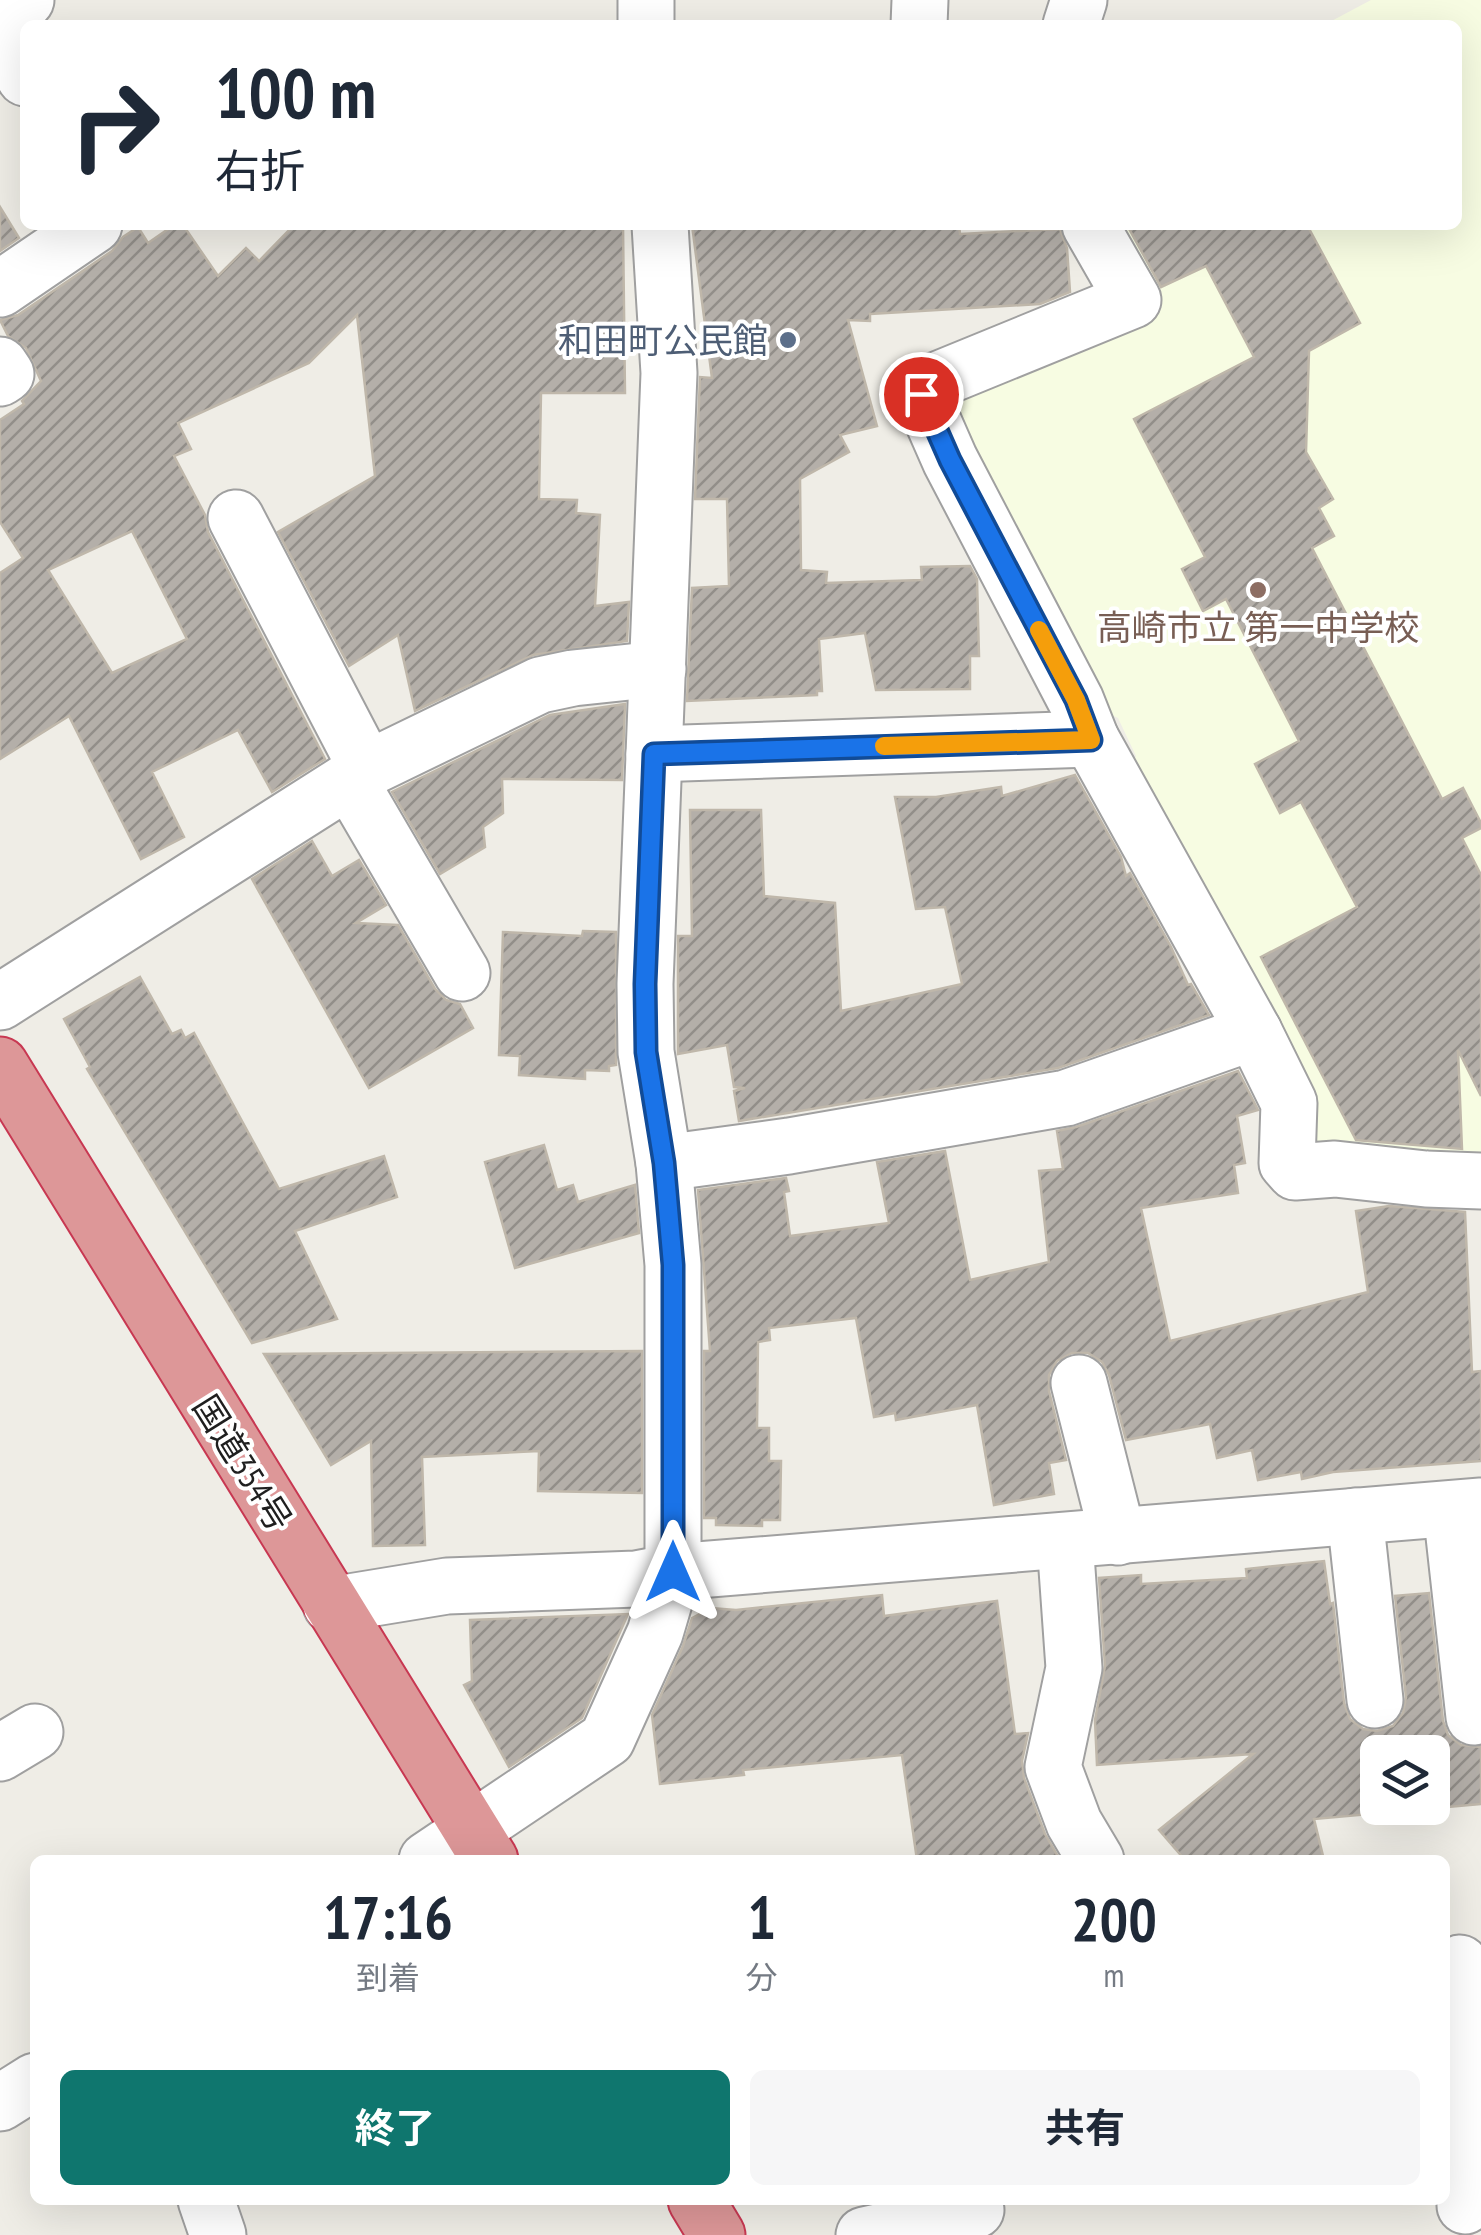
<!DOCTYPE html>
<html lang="ja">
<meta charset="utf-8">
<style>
:root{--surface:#fff;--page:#f6f6f7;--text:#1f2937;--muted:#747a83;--accent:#0f766e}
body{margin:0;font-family:"PT Sans Narrow","Noto Sans JP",sans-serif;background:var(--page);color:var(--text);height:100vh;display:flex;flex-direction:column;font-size:38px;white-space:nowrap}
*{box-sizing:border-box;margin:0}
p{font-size:32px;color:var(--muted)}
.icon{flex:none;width:55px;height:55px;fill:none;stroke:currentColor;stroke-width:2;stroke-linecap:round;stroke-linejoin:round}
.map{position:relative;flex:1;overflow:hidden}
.drawer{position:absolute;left:30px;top:1855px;width:1420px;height:350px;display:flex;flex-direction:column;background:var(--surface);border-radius:15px;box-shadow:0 10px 40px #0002}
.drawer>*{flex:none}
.banner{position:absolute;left:20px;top:20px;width:1442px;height:210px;border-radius:15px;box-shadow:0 10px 40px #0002;background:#fff;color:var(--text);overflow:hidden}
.buttons{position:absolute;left:1360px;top:1735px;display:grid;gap:20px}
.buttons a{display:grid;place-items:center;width:90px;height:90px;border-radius:15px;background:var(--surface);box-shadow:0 10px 40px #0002;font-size:50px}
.pin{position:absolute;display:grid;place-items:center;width:85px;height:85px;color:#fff;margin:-42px;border:5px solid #fff;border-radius:50%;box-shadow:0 2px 10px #0007}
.me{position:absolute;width:110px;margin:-55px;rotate:0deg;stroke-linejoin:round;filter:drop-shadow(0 0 8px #0008)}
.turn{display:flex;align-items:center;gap:35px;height:210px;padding:0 30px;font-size:45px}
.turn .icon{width:130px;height:130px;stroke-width:2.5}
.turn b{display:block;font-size:70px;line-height:85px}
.eta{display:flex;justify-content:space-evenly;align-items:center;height:170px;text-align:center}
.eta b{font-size:60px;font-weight:700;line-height:70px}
.button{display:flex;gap:20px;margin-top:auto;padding:20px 30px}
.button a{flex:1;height:115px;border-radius:15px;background:var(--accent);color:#fff;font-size:40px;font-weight:700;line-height:115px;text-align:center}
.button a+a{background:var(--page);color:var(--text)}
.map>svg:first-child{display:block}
.education{fill:#f7fce2}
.building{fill:url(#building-hatch);stroke:#bfb7aa;stroke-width:2.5;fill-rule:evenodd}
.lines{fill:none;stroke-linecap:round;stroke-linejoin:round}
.minor-casing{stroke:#a0a0a0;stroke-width:59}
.highway-casing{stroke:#c83852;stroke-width:59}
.minor{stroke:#fff;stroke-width:55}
.highway{stroke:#dd9798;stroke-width:55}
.route-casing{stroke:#114b97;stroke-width:25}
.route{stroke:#1a73e8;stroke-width:18}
.slow{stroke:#f59e0b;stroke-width:18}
.service-dot{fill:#5c6f8a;stroke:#fff;stroke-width:4}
.education-dot{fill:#8d6e63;stroke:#fff;stroke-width:4}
.labels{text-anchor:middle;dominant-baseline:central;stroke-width:8;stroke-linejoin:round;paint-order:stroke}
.service-label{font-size:35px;fill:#4e5e75;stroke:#fff;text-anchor:end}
.education-label{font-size:35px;fill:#785e54;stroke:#fff}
.street-label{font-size:35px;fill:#1f1f1f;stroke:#fff}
</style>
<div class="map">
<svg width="1481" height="2235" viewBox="0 0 1481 2235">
<defs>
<pattern id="building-hatch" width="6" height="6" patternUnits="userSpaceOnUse" patternTransform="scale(2.5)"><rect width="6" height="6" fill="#b4afa9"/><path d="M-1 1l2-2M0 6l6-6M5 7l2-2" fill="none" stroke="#928e89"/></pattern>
</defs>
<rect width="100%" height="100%" fill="#efede6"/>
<!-- education -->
<path class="education" d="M1371,0H1481V1163L1319,1153L1126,774L1136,756L1118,718L1097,708L971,471L950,389L1158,308L1110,225H1458V25H1324Z"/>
<!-- building -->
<g class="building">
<path d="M0,207L19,238L0,251Z"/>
<path d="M174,225H183L218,276L246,248L259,261L294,225H623L625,393H541L539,499L577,500L576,513L600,515L595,606L629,602L627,641L533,655L415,711L398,635L349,666L278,532L375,476L357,315L309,363L178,423L191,449L174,456L205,515L208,532L325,759L272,792L238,730L152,772L184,837L141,859L69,716L0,759V573L23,558L0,522V420L24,404L22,401L41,381L26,348L8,336L0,320L18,315L112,251L123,237L138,227L148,243ZM132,531L187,639L112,673L48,570Z"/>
<path d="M692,225H959L960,234L1060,229L1067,248L1070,292L1040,304L870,314V321L848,320L877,426L840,435L849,452L800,479L801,570L827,572L826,583L922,580L921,567L970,566L977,579L979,656H970V689L876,690L865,633L819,639L822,691H817V695L687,701L692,588L729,586L727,499H695L700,377L712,378Z"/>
<path d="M1127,225H1307L1360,323L1309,351L1306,452L1333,499L1319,508L1334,536L1312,548L1442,799L1463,788L1481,823V828L1462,838L1481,875V1096L1458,1050L1462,1149L1356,1140L1261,957L1357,907L1301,802L1280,813L1255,764L1299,741L1226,599L1203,611L1182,569L1205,557L1134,419L1254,357L1206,266L1161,287Z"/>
<path d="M625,704L622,780L502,779L503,813L483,827L485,847L440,874L392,792L550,715Z"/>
<path d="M1075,775L1121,857L1126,876L1130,873L1171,947L1188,985L1191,984L1209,1015L1058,1068L739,1121L734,1091L745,1088L734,1087L727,1045L678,1054V936H692L690,810H761L764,896L835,903L841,1011L962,984L945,907L916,909L895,797H936L1001,787L1002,796Z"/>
<path d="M312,841L332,876L359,860L386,905L356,923L398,925L435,989L446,1000L460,1004L473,1028L369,1088L252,879Z"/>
<path d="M583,931L616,932V1065L609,1066V1071L585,1070V1079L519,1075L520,1056L499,1055L503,932L582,936Z"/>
<path d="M140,977L172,1034L181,1030L185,1038L194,1033L279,1189L384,1156L397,1197L295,1231L337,1319L252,1343L87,1069L90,1067L64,1019Z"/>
<path d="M1238,1071L1258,1110L1237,1116L1245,1163L1234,1165L1238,1193L1141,1208L1170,1341L1368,1292L1356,1211L1389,1206L1465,1212L1472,1372L1481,1371V1461L1333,1472L1302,1479L1301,1472L1258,1480L1252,1450L1217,1458L1210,1424L1126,1440L1109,1375L1102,1362L1088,1353H1072L1057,1361L1049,1375V1391L1066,1460L1049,1463L1054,1494L994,1505L977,1405L896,1420L895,1413L874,1417L856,1318L769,1328L770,1340L758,1342L757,1428H769V1461H781L780,1520H762V1526L716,1525V1518H704V1351H710L698,1190L786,1178L789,1191L784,1192L790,1236L889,1223L877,1162L945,1151L970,1280L1049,1262L1039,1171L1063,1169L1057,1131L1076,1127Z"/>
<path d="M544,1145L557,1190L573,1185L578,1202L635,1185L639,1233L515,1268L485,1162Z"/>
<path d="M642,1351V1493L538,1491L539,1451L422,1457L425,1545L373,1546L371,1441L331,1465L264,1354Z"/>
<path d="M1324,1561L1330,1604L1333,1603L1344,1703L1350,1719L1363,1729L1377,1731L1393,1726L1403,1713L1406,1697L1395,1596L1429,1593L1443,1721L1448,1735L1461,1745L1481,1747V1804L1314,1819L1324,1860H1185L1159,1830L1253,1754L1097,1765L1095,1720L1105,1666L1099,1578L1141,1575V1584L1247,1578L1246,1569ZM1378,1752H1432V1808H1378Z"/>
<path d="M882,1595L884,1616L997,1601L1015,1734L1028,1733L1022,1761L1024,1778L1045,1834L1060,1860H917L902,1755L743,1770L744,1775L660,1784L652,1715L683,1646L692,1618L711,1608L736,1610Z"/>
<path d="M628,1614L582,1718L509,1767L464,1685L472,1681L470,1620Z"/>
</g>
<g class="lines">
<defs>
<g id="minor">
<path d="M646,0V25"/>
<path d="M0,17L26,0"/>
<path d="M919,25L920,0"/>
<path d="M1071,25L1079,0"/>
<path d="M0,41L25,78"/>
<path d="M1090,225L1133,300L925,385L921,394L950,460L1076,701L1091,739L1254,1032L1289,1103L1287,1163L1295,1172L1335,1169L1426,1179L1481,1181"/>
<path d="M0,289L94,225"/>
<path d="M0,365L6,374L0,378"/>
<path d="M236,518L367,769"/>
<path d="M654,754L1091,739"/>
<path d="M349,780L462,973"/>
<path d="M0,1002L367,769L540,685L573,678L658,669"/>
<path d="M664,1163L789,1146L1066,1098L1254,1032"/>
<path d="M1079,1383L1118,1537"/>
<path d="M1451,1509L1474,1717"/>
<path d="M1355,1516L1375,1700"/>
<path d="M1065,1541L1074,1668L1053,1767L1074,1823L1096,1860"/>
<path d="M331,1605L447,1586L636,1579L673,1572L1481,1506"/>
<path d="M0,1753L35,1732"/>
<path d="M427,1860L607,1739L655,1633L673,1572V1265L664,1163L646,1052L645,984L669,373L660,225"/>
<path d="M1460,1963L1470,2154L1465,2206"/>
<path d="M0,2103L35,2081"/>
<path d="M206,2200L218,2235"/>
<path d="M864,2235L976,2210"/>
</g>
<g id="highway">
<path d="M0,1065L490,1860"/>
<path d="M696,2200L717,2235"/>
</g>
</defs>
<!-- minor casing -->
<use href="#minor" class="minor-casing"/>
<!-- highway casing -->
<use href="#highway" class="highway-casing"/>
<!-- minor -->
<use href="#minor" class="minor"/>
<!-- highway -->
<use href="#highway" class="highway"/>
</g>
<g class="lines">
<defs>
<path id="route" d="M673,1572V1265L664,1163L646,1052L645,984L654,754L1091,740L1076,700L950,460L921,394"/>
</defs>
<!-- route casing -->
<use href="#route" class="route-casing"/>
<!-- route -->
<use href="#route" class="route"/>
<!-- slow -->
<path class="slow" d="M884,746L1091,740L1076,700L1039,630"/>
</g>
<!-- markers -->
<circle class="service-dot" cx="788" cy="340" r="10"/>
<circle class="education-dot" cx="1258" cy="590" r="10"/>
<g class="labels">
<!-- service labels -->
<g class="service-label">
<text x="768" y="340">和田町公民館</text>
</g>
<!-- education labels -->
<g class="education-label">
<text x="1258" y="627">高崎市立 第一中学校</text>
</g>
<!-- street labels -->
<g class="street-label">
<text transform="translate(243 1463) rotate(58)">国道354号</text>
</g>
</g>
</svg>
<div class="buttons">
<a><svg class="icon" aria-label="layers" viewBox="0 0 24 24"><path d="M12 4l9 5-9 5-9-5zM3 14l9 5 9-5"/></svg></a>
</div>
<div class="pin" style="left:921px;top:394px;background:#d93025"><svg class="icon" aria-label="arrive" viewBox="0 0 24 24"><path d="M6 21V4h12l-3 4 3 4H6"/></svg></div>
<svg class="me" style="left:673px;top:1572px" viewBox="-20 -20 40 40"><path d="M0-17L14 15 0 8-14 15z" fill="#1a73e8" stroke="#fff" stroke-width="4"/></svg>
<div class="banner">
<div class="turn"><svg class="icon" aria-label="right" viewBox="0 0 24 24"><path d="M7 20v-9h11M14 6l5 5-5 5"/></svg><div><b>100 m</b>右折</div></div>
</div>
<section class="drawer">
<div class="eta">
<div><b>17:16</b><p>到着</p></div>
<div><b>1</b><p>分</p></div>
<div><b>200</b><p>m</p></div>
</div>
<div class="button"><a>終了</a><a>共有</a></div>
</section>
</div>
